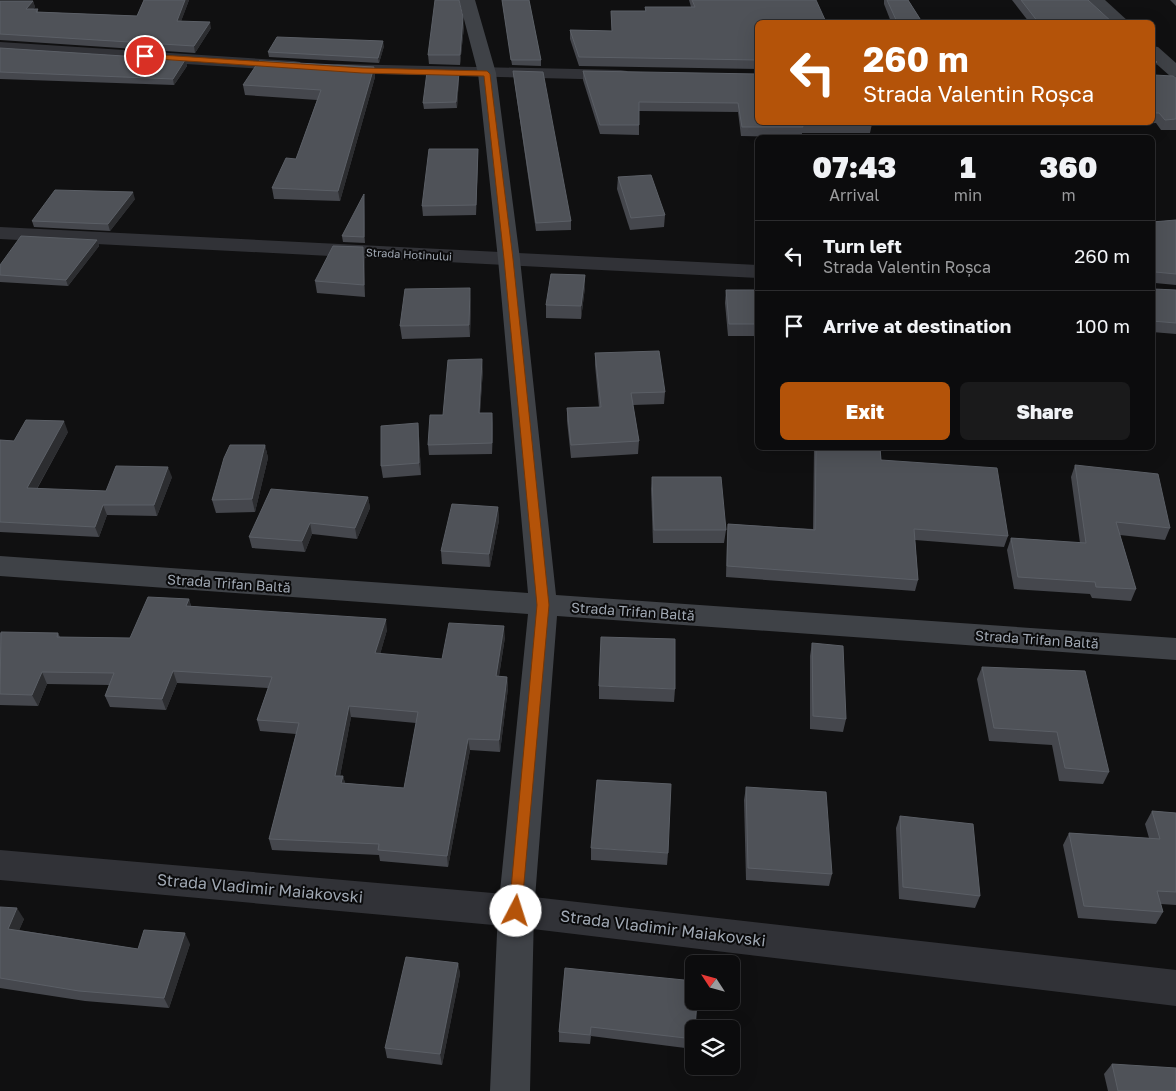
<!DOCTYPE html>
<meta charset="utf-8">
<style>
:root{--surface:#0c0c0d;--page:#1a1a1b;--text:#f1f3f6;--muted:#9a9b9d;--line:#2c2c2e;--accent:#b45309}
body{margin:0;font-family:"Golos Text",sans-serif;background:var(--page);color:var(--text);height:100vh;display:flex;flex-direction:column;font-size:19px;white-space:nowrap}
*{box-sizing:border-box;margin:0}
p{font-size:16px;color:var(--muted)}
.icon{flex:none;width:28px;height:28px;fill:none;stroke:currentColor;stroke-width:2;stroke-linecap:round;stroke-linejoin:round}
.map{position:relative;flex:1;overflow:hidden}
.details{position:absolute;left:755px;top:135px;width:400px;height:315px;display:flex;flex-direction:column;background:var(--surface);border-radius:8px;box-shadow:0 5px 20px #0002,0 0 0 1px var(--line)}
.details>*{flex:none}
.guide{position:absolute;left:755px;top:20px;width:400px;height:105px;border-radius:8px;box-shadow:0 5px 20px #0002,0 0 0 1px var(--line);background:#b45309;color:#fff;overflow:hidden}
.needle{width:32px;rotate:306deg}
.controls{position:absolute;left:685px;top:955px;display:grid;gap:10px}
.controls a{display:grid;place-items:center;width:55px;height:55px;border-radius:8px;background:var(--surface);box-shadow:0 5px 20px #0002,0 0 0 1px var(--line);font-size:25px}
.pin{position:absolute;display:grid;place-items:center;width:42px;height:42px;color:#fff;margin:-21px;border:2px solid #fff;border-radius:50%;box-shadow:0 1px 5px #0007}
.me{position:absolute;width:55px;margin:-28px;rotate:5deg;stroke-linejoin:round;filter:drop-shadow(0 0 4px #0008)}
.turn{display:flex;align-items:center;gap:18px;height:105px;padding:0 25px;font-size:22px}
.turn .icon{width:65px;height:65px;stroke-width:2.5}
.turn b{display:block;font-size:35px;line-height:42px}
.eta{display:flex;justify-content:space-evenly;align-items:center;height:85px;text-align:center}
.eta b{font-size:30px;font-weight:800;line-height:35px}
.action{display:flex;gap:10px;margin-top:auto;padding:10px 25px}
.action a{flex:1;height:58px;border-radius:8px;background:var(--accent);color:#fff;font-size:20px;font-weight:800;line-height:58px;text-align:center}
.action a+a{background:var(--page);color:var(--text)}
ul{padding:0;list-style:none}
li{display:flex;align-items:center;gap:15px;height:70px;padding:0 25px;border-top:1px solid var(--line)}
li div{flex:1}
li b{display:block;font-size:19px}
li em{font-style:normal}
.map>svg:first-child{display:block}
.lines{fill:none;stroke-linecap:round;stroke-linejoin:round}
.street{fill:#313237;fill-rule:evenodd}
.secondary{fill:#3f4247;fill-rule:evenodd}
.wall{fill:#45474d;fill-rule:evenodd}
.shaded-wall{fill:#2c2d30}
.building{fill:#4f5258;stroke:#5b5f66;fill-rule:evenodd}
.route{fill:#b45309;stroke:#753606}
.labels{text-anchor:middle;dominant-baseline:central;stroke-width:4;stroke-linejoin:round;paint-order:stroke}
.far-street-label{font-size:11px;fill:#a0a8b3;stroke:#0b0b0c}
.street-label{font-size:14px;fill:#a0a8b3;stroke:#0b0b0c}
.near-street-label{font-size:16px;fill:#a0a8b3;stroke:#0b0b0c}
</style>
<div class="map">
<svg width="1176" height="1091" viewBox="0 0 1176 1091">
<rect width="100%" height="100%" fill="#101011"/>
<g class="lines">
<!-- street -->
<g class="street">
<path d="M0,42L294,61L300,62L303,66L300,70L294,71L0,52Z"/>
<path d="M337,64L621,70L627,71L630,75L627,79L621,80L331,73L328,69L331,65Z"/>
<path d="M0,227L758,265V278L0,239Z"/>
<path d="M0,850L516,895L1176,970V1006L516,927L0,880Z"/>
</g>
<!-- secondary -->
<g class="secondary">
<path d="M459,0H475L496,73L520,259L556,595L1176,638V660L557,616L534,911L530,1091H490L498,911L528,614L0,576V556L528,593L498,259L478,73Z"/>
<path d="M1088,0H1105L1129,22H1112Z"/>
<path d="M1152,46L1158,47L1176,63V77L1170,76L1152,60Z"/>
</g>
</g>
<!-- wall -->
<g class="wall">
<path d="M144,0H189L181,21L211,28L195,53L0,40V1H33L35,7L33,9H38V12L137,16Z"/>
<path d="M502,0H529L541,60V66L512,65Z"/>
<path d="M689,0H816L758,22V69L579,66L570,39V30L612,31L611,11H645V7H691Z"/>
<path d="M884,0H908L922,22H891L884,4Z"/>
<path d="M1012,0H1088L1112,22H1029Z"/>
<path d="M1170,0H1176V6Z"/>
<path d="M464,26L460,65L429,64L428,55Z"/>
<path d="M384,46L379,63L269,57L268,52Z"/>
<path d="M0,48L185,60L187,66L174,85L0,79Z"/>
<path d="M1152,58L1157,62L1154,72V75L1176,78V130H1161L1156,123L1104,125L1103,122H1152Z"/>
<path d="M374,67L375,77L340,201L274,199L272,188L296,159L317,100L245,95L243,85Z"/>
<path d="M513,71L571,221V230L536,231L514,79Z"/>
<path d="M583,71L872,124L870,133H802V137L741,136L738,112L639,111V135L600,134L583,80Z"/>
<path d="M459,78L457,108L424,109L423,103Z"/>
<path d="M987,122H1030L1029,125L987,124Z"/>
<path d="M478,149V158L476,215L423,216L422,206Z"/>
<path d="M618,177L665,215L664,227L630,230L617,189Z"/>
<path d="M135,199L110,231L34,227L32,221Z"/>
<path d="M364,200L365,243L343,242L342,236Z"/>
<path d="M1176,220V285L1155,283L1154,289L1176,290V334L1152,332V222Z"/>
<path d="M97,240L99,246L68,286L0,282V265Z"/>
<path d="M363,247L365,260V297L317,293L315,281Z"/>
<path d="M585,275V287L581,319L546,318V305Z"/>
<path d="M726,290H758V336H728L725,303Z"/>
<path d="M471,300L470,337L402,339L400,326Z"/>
<path d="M595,353L665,392L664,404L633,405L639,441L638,454L571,458L567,421V408L599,407L595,365Z"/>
<path d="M483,369L480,413L493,423L492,454L429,455L428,445L443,415Z"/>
<path d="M418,423L419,436L421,475L383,478L381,466Z"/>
<path d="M68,432L37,489L106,491L172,477L157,516L107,515L99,537L0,532V440L14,441Z"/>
<path d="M265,445L268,458L255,512L216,513L212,500Z"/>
<path d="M814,448H880L881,460L1008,536L1004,547L915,540L918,580L915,591L726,577L727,535L728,524L813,529Z"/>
<path d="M1075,465L1170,528L1165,540L1120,535L1136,589L1131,601L1092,598L1090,594L1014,589L1007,550L1011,538L1080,543L1071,477Z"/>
<path d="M652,477L726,530L724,543H653L651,489Z"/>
<path d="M368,497L370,508L357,539L312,534L305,552L252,548L249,537Z"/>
<path d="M498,507L499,520L490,567L442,564L441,551Z"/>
<path d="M189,599L191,606L387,630L380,654L442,659L505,637L499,676L507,677L508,688L500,752L470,750L448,867L380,861L379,855L272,850L269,839L296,734L260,731L257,720L268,688L177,683L166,710L110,707L105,696L109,685L47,684L38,706L0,705V633H58L60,637L130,638ZM351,717L416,723L404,788L345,783L343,776H340Z"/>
<path d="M812,643L846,719L843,732L810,729V656Z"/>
<path d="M982,667L1109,772L1103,784L1059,781L1052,745L989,741L977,679Z"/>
<path d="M599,686L675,689L674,702L599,699Z"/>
<path d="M746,787L832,874L829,886L746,880L744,800Z"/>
<path d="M1152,811L1176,813V905L1161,904L1163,912L1156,924L1078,918L1063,845L1069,833L1149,838L1145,824Z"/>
<path d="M900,816L980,896L975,908L899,899L896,828Z"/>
<path d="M591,848L668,853L667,865L591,860Z"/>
<path d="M0,907L24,919L19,930L138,949L190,944L169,1008L85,1001L0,988Z"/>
<path d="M458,963L460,974L442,1065L387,1058L385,1048Z"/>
<path d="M565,968L694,1029V1041L693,1049L591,1036L590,1044L559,1042V1032Z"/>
<path d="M1112,1064L1176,1091H1108L1104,1074Z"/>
</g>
<!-- shaded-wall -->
<g class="shaded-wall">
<path d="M185,0H189L179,27L177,21Z"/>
<path d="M33,1L35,7L28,15L26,9Z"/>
<path d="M463,17L464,26L460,65V55Z"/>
<path d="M210,22L211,28L195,53L194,46Z"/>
<path d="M383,41L384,46L379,63L378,58Z"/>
<path d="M185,60L187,66L174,85L173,79Z"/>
<path d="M1157,62L1154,72L1152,73L1153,64Z"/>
<path d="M374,67L375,77L340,201L338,191Z"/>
<path d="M459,73V78L457,108L456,102Z"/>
<path d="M478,149V158L476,215V205Z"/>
<path d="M133,192L135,199L110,231L108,224Z"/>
<path d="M364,194V200L365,243L364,237Z"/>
<path d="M97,240L99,246L68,286L66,280Z"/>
<path d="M363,247L365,260V297L364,285Z"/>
<path d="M585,275V287L581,319V306Z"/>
<path d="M470,288L471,300L470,337L469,325Z"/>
<path d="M482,359L483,369L479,424V413Z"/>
<path d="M492,413L493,423L492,454Z"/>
<path d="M64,421L68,432L31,499L27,488Z"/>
<path d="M418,423L419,436L421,475L419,463Z"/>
<path d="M265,445L268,458L255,512L252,499Z"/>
<path d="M168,467L172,477L157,516L154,505Z"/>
<path d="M368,497L370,508L357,539L355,528Z"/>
<path d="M103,505L107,515L99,537L95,527Z"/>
<path d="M498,507L499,520L490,567L489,554Z"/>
<path d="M310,523L312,534L305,552L302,541Z"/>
<path d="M189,599L192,611L186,606Z"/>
<path d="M386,619L387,630L377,665L375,653Z"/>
<path d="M504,626L505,637L497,688L496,676Z"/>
<path d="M173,671L177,683L166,710L162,699Z"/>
<path d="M42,672L47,684L38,706L32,695Z"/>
<path d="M507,677L508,688L500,752L499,740Z"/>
<path d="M349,706L351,717L338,787L335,776Z"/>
<path d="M468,739L470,750L448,867L447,856Z"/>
<path d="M343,776L346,787L341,783Z"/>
<path d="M17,908L24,919L15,940L8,929Z"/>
<path d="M185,933L190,944L169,1008L164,998Z"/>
<path d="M458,963L460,974L442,1065L440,1054Z"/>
</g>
<!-- building -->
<g class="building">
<path d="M144,0H185L177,21L210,22L194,46L0,34V1H33L26,9H38L36,12L137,16Z"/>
<path d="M435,0H459L463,17L460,55H428Z"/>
<path d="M502,0H529L541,60H511Z"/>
<path d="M692,0H816L826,22H758V60L579,57L570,30L612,31L611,11H646L645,7H695Z"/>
<path d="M887,0H908L922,22H897Z"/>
<path d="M1021,0H1088L1112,22H1038Z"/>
<path d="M277,37L383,41L378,58L268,52Z"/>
<path d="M0,48L185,60L173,79L0,72Z"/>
<path d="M1152,58L1157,62L1153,64L1154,75L1173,76L1176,78V119L1165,120L1159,113H1152Z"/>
<path d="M259,61L374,67L338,191L272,188L286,158L296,159L321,90L243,85Z"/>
<path d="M513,71L543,72L571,221L536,223Z"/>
<path d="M583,71L758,74V122H871L872,124H802L803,127H742L738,103L639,102V125H600Z"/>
<path d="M427,72L459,73L456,102L423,103Z"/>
<path d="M429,149H478L476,205L422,206Z"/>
<path d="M651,175L665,215L631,218L618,177Z"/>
<path d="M55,190L133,192L108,224L32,221Z"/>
<path d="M364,194V237L342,236Z"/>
<path d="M1176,220V274L1155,272L1154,289L1176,290V323L1152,321V222Z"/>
<path d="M21,236L97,240L66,280L0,275V265Z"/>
<path d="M333,246L363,247L364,285L315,281Z"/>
<path d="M551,274L585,275L581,306L546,305Z"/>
<path d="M470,288L469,325L400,326L405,289Z"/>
<path d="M726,290H758V324H729Z"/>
<path d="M659,351L665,392L631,393L639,441L571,445L567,408L601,407L595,353Z"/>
<path d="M482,359L479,413H492V443L428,445L430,415H443L448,360Z"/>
<path d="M26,420L64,421L27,488L106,491L116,466L168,467L154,505H103L95,527L0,522V440L14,441Z"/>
<path d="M418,423L419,463L381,466V426Z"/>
<path d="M230,445H265L252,499L212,500L224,458Z"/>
<path d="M816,448H880L881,460L997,468L1008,536L914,529L918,580L727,566L728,524L815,530Z"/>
<path d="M1075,465L1158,474L1170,528L1116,522L1136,589L1096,587L1095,582L1018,577L1011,538L1086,543Z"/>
<path d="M652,477H721L726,530H654Z"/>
<path d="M271,489L368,497L355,528L310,523L302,541L249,537Z"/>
<path d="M452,504L498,507L489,554L441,551Z"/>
<path d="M148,597L189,599L186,606L386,619L375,653L442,659L449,623L504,626L496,676L507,677L499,740L468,739L447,856L378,850L379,844L269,839L299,723L257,720L272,677L173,671L162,699L105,696L114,673L42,672L32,695L0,694L1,632L58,633L57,637L130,638ZM349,706L418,712L404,788L341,783L343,776H335Z"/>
<path d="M601,637L675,639V689L599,686Z"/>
<path d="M812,643L843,646L846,719L813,716Z"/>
<path d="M982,667L1085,671L1109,772L1065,768L1057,732L994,728Z"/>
<path d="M597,780L671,784L668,853L591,848Z"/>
<path d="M746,787L826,792L832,874L748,868Z"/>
<path d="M1152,811L1176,813V892L1157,891L1163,912L1084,906L1069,833L1160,839Z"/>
<path d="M900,816L973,824L980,896L903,887Z"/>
<path d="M0,907L17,908L8,929L138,949L144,930L185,933L164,998L79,991L0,978Z"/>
<path d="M406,957L458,963L440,1054L385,1048Z"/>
<path d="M565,968L694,981V1001H697L695,1029H694V1039L591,1027L590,1035L559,1032Z"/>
<path d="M1112,1064L1176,1068V1091H1118Z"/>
</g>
<!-- route -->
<path class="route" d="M145,54L362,68L487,71L490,74L513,259L549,605L521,916L516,918L511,916L509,911L537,605L504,259L484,76L362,73L143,58Z"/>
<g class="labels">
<!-- far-street labels -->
<g class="far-street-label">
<text transform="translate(409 254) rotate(3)">Strada Hotinului</text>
</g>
<!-- street labels -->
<g class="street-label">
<text transform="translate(229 583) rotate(4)">Strada Trifan Baltă</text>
<text transform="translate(633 611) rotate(4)">Strada Trifan Baltă</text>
<text transform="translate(1037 639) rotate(4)">Strada Trifan Baltă</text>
</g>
<!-- near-street labels -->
<g class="near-street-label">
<text transform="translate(260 888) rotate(5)">Strada Vladimir Maiakovski</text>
<text transform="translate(663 928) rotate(7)">Strada Vladimir Maiakovski</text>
</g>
</g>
</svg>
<div class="controls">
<a><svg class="needle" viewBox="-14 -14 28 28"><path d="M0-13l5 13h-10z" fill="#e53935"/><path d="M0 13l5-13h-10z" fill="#9a9b9d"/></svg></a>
<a><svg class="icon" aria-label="layers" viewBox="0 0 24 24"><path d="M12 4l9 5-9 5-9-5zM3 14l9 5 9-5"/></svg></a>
</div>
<div class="pin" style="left:145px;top:56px;background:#d93025"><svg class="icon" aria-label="arrive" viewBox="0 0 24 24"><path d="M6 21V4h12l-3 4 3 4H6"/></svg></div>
<svg class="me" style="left:516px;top:911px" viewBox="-20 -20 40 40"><circle r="19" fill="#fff"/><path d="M0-13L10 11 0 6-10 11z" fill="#b45309"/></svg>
<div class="guide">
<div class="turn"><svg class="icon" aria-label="left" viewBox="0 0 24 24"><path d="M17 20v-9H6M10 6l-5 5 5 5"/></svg><div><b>260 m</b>Strada Valentin Roșca</div></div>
</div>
<section class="details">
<div class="eta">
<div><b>07:43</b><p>Arrival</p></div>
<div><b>1</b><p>min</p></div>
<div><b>360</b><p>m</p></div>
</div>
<ul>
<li><svg class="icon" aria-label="left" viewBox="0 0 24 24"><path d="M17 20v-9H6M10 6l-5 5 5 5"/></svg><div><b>Turn left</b><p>Strada Valentin Roșca</p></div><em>260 m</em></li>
<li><svg class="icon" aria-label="arrive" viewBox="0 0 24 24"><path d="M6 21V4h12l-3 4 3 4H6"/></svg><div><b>Arrive at destination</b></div><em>100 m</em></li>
</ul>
<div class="action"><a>Exit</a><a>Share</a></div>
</section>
</div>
